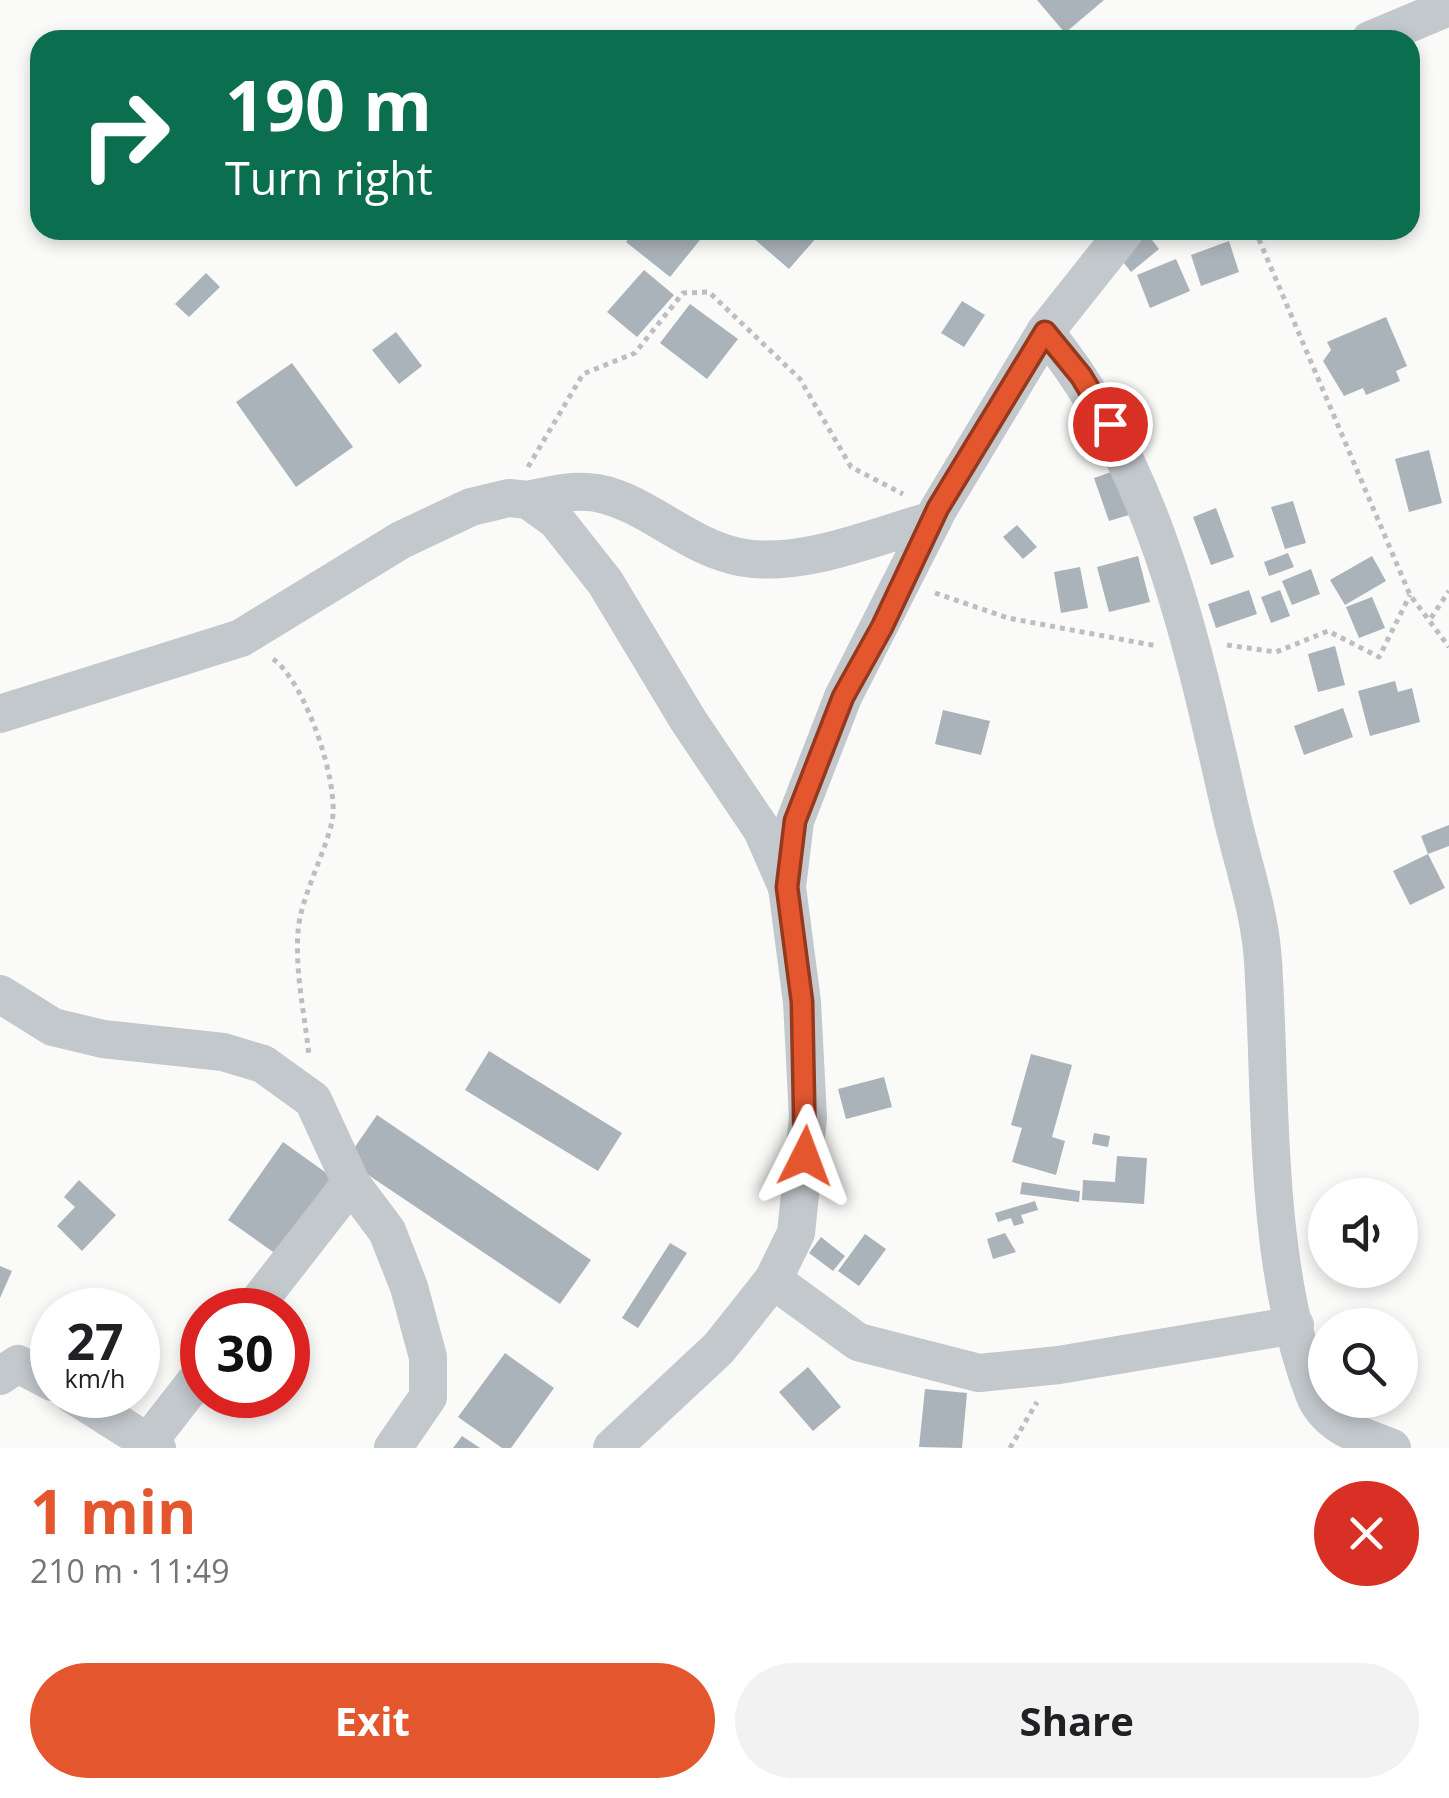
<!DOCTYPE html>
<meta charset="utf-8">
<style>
:root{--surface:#fff;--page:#f2f2f2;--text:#202124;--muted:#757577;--accent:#e4572e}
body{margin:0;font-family:"Open Sans",sans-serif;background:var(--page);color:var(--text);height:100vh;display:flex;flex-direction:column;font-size:38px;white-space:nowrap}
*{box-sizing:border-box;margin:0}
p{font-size:32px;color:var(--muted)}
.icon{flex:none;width:55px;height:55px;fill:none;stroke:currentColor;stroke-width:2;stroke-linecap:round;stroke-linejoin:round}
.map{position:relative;height:1448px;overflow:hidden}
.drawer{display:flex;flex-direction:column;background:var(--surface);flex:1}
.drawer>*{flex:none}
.top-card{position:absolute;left:30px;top:30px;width:1390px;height:210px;border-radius:30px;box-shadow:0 5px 15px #0003;background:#0b6e4f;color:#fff;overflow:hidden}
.buttons{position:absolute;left:1308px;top:1178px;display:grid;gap:20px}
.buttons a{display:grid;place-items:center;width:110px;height:110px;border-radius:50%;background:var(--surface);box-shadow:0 5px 15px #0003;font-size:50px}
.speed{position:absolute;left:30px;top:1288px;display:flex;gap:20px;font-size:50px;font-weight:700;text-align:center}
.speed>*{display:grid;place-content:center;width:130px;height:130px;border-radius:50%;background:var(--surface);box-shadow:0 5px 15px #0003;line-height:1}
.speed small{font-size:25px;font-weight:400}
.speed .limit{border:15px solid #d22;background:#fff;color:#111}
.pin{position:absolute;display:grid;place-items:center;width:85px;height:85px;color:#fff;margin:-42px;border:5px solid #fff;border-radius:50%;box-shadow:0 2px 10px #0007}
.me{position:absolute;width:110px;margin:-55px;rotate:3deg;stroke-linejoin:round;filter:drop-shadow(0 0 8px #0008)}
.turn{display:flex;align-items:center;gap:35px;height:210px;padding:0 30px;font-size:45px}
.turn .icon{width:130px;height:130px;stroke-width:2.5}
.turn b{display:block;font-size:70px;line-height:85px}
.round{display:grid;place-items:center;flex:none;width:105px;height:105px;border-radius:52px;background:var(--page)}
.headline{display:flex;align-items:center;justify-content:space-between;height:170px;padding:0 30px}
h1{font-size:60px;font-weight:700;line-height:75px;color:var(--accent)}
.action{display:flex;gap:20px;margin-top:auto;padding:20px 30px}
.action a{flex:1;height:115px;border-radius:60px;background:var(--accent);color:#fff;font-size:40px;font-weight:700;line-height:115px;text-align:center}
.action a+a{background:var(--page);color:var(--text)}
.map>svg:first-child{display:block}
.building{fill:#aab3b9}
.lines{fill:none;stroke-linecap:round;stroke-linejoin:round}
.path{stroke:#bbbfc2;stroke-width:5;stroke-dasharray:5 5;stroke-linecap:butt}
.minor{stroke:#c3c8cc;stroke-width:38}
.route-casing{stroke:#94391e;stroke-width:25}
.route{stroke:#e4572e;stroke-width:18}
</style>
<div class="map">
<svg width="1449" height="1448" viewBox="0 0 1449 1448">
<rect width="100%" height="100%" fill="#fafaf8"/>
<!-- building -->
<g class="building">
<path d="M1037,0H1104L1065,33Z"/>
<path d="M635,230H697L704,235L670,277L626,242Z"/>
<path d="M760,230H823L789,269L753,238Z"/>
<path d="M1145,231L1159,249L1131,272L1116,253Z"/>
<path d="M1229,241L1239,272L1201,286L1191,255Z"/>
<path d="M1176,259L1190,291L1150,308L1137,275Z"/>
<path d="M644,270L674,295L637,337L607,312Z"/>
<path d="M206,273L220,287L189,317L175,304Z"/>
<path d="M962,301L985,315L964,347L941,333Z"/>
<path d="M690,304L738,339L707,379L660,343Z"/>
<path d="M1386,317L1407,366L1396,371L1400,381L1366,395L1363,388L1344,396L1323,361L1331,350L1327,342Z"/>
<path d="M396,332L422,366L399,384L372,350Z"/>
<path d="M292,363L353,447L296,487L236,402Z"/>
<path d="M1429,450L1442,503L1409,512L1395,459Z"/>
<path d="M1114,471L1129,515L1109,521L1094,478Z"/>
<path d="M1293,501L1306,543L1285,549L1271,507Z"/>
<path d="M1216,508L1234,557L1211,565L1193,517Z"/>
<path d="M1017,525L1037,547L1023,559L1003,537Z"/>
<path d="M1288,553L1294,567L1269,576L1264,562Z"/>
<path d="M1138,556L1150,602L1109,612L1097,567Z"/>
<path d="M1372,556L1386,581L1345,605L1330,580Z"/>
<path d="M1080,567L1088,608L1061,613L1054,572Z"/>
<path d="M1311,569L1320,594L1292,605L1282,581Z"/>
<path d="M1249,590L1257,614L1216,628L1208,604Z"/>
<path d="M1280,590L1290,616L1271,623L1261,597Z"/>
<path d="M1372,597L1385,628L1359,638L1346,607Z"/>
<path d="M1335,646L1345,685L1318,692L1308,654Z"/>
<path d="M1395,681L1398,692L1412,688L1420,722L1370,736L1358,691Z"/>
<path d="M1343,708L1353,737L1304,755L1294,726Z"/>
<path d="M943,710L990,721L981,755L935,744Z"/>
<path d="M1449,825V846L1428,854L1421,836Z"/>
<path d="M1428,854L1445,888L1410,905L1393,871Z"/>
<path d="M489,1051L622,1133L598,1171L465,1090Z"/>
<path d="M1031,1054L1072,1065L1052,1137L1065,1141L1056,1175L1012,1162L1022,1128L1011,1125Z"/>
<path d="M884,1077L892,1107L846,1119L838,1089Z"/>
<path d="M377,1115L591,1260L560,1304L346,1160Z"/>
<path d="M1094,1133L1110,1136L1108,1147L1092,1144Z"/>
<path d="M283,1142L332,1177L276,1254L228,1220Z"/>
<path d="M1117,1156L1147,1158L1144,1204L1082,1200L1083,1180L1115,1182Z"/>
<path d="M79,1180L116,1215L82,1251L57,1226L75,1207L64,1197Z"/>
<path d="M1022,1182L1080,1191L1079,1202L1020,1194Z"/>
<path d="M1035,1201L1038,1210L1021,1215L1024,1223L1014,1226L1011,1218L998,1222L995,1213Z"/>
<path d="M1005,1233L1016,1252L993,1259L987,1239Z"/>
<path d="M865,1234L886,1249L859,1286L838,1271Z"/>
<path d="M821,1237L845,1256L833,1271L809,1253Z"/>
<path d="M670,1243L687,1253L638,1328L622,1318Z"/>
<path d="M0,1266L12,1271L0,1298Z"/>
<path d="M505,1353L554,1388L511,1448H502L458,1417Z"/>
<path d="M808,1367L841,1407L813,1431L779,1392Z"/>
<path d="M925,1389L967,1393L962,1448L919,1447Z"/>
<path d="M462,1436L480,1448H453Z"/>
</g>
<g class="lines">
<!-- path -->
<g class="path">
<path d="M1255,230L1410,595L1449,647"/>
<path d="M528,467L583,374L635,353L683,293L709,292L800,379L851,467L903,494"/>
<path d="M935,593L1008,618L1157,646"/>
<path d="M1431,618L1449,591"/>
<path d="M1227,645L1276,652L1328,631L1379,657L1410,595"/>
<path d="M273,659C305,681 340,784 332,822C324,856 300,899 298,932C295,973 305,1016 309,1056"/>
<path d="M1010,1448L1037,1402"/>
</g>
<!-- minor -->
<g class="minor">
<path d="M1370,40L1449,7"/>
<path d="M1045,332C1156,467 1193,646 1231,813C1242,861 1260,912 1263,961C1272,1102 1263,1260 1314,1394C1327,1427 1362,1436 1392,1448"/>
<path d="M528,500C551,495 573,489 597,493C649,503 690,550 745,558C805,567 876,536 933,520"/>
<path d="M0,714L241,638L401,540L471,507L509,498L528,500L556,520L605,582L688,720L762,830L786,885"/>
<path d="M0,994L53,1027L103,1039L223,1052L263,1064L313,1100L351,1183L387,1231L409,1287L428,1357V1397L393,1448"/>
<path d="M773,1280L858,1342L979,1373L1059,1365L1295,1325"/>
<path d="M252,1310L351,1183"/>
<path d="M0,1376L18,1364L52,1382"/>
<path d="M73,1395L157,1448"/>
<path d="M149,1441L202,1373"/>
<path d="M612,1448L719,1348L773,1280L796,1233L808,1118L802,1002L787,887L795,821L843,697L939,508L1045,332L1126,230"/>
</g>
</g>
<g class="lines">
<defs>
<path id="route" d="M805,1156L802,1002L787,887L795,821L843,697L882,627L938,508L1045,332L1081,376L1110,424"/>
</defs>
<!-- route casing -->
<use href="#route" class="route-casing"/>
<!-- route -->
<use href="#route" class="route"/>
</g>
</svg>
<div class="buttons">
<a><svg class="icon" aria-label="sound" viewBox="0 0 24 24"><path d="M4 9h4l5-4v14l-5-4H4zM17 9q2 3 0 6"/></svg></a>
<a><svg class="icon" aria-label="search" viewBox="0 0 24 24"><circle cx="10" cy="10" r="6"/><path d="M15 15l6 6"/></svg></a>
</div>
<div class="speed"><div>27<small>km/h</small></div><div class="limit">30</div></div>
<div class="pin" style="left:1110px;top:424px;background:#d93025"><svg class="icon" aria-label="arrive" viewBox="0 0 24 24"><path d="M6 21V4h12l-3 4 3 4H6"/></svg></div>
<svg class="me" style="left:805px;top:1156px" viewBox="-20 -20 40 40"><path d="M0-17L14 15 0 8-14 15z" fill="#e4572e" stroke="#fff" stroke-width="4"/></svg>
<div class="top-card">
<div class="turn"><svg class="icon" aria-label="right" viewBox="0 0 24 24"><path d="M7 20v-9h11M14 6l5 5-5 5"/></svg><div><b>190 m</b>Turn right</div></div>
</div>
</div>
<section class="drawer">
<div class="headline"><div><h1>1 min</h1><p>210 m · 11:49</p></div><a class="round" style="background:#d93025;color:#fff"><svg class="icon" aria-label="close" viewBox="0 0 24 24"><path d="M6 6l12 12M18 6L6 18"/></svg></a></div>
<div class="action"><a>Exit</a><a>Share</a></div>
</section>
